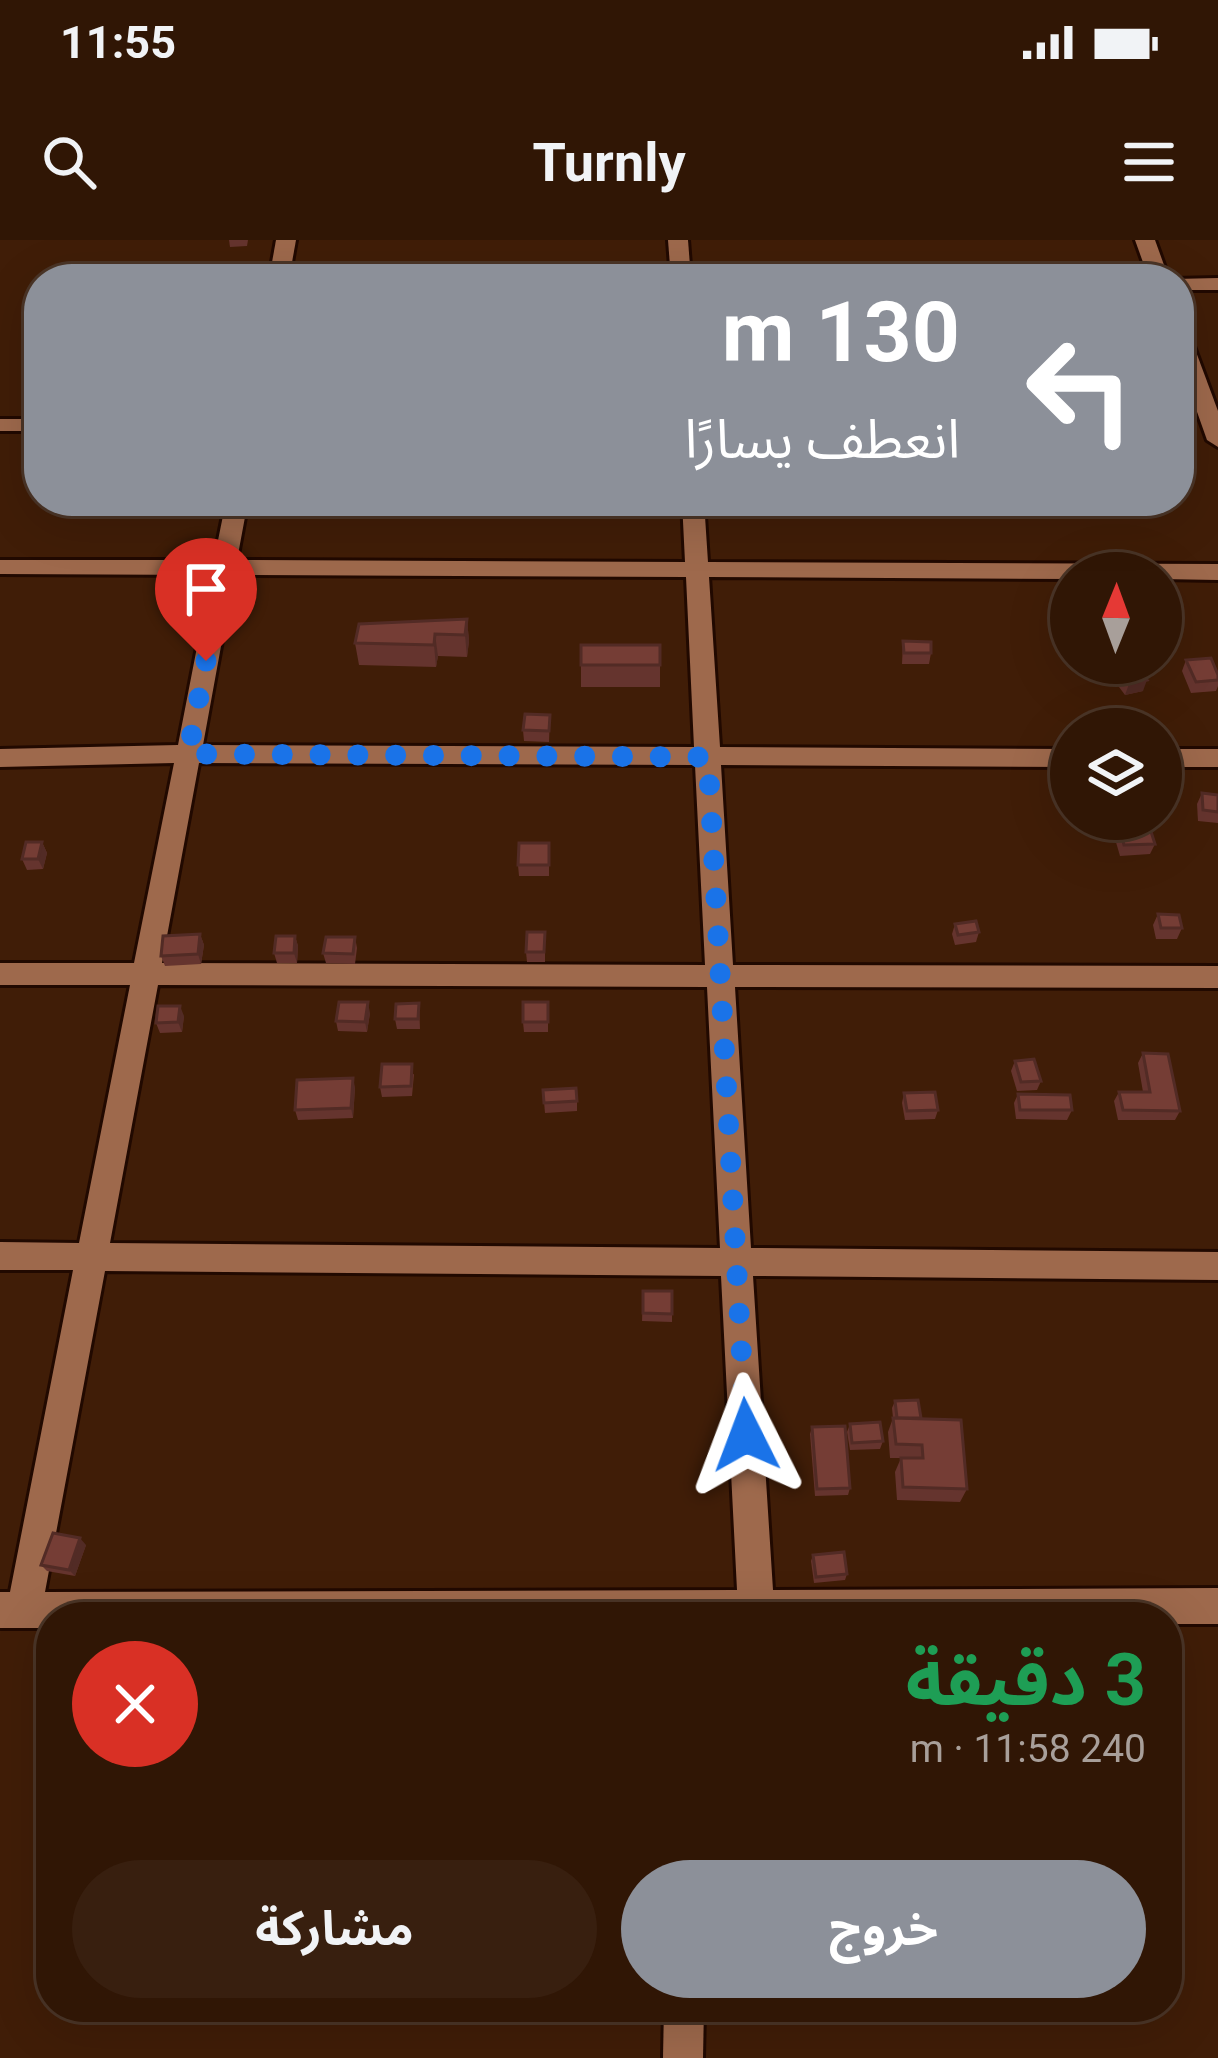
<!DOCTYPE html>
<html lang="ar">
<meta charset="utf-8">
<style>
:root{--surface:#301605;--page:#381f0f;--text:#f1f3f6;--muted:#a89f9a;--line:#4b3527;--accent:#8c9099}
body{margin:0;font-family:Roboto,"Noto Sans Arabic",sans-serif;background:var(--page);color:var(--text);direction:rtl;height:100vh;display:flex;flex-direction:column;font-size:45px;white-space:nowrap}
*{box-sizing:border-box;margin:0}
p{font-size:39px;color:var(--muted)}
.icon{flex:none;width:66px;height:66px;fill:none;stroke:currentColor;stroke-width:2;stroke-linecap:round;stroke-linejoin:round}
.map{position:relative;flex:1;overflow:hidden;direction:ltr}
.sheet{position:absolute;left:36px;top:1362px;width:1146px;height:420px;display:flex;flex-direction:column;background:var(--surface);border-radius:48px;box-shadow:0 12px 48px #0002,0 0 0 3px var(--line);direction:rtl}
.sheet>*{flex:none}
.guide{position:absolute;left:24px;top:24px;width:1170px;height:252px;border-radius:48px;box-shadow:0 12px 48px #0002,0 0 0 3px var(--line);direction:rtl;background:#8c9099;color:#fff;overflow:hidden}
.needle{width:78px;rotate:1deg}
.fabs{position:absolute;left:1050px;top:312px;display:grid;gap:24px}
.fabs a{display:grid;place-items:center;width:132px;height:132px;border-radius:50%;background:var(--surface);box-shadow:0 12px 48px #0002,0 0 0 3px var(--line);font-size:60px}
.pin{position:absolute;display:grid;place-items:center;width:102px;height:102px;color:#fff;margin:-123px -51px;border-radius:50% 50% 50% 0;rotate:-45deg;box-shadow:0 0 12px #0007}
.pin .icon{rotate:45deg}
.me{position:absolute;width:132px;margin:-66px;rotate:357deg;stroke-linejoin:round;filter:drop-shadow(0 0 9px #0008)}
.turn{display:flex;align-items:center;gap:42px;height:252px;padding:0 36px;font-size:54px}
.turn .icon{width:156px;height:156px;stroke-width:2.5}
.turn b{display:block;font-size:84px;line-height:102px}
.round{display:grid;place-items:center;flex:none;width:126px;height:126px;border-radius:63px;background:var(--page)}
.headline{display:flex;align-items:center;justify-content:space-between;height:204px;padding:0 36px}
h1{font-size:72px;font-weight:700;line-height:90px;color:#1e9e55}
.primary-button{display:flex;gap:24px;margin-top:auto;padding:24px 36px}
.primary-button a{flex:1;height:138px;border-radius:72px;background:var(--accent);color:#fff;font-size:48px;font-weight:700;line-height:138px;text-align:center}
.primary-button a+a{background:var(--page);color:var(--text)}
.status{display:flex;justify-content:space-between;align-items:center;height:84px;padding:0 60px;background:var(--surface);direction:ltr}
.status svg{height:33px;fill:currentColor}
header{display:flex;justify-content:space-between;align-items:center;height:156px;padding:0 36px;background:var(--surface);font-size:54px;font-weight:700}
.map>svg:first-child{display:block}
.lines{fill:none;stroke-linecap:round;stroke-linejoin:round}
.street-casing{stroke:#210900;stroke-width:6}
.street{fill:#9e694c;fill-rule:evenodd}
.wall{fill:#65342e}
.shaded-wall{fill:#522b25}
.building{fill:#753d35;stroke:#522b25;stroke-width:3}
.route{stroke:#1a73e8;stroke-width:21;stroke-dasharray:0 37.8}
</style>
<div class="status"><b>11:55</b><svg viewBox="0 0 49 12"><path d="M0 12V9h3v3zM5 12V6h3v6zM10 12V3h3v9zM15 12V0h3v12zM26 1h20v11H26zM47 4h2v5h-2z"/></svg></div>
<header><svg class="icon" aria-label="menu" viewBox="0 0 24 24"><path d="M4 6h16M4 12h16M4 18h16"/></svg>Turnly<svg class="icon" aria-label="search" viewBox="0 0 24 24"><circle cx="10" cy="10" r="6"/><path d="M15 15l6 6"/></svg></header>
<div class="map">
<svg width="1218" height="1818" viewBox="0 0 1218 1818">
<rect width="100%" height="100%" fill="#401d07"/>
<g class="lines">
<defs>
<g id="street">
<path d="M276,0H296L289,39H269Z"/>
<path d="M668,0H688L691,39H671Z"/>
<path d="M1135,0H1155L1169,39H1149Z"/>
<path d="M1218,38V50H1179L1175,39Z"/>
<path d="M1179,87L1189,93L1218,171V207L1207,200L1179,121Z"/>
<rect x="0" y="179" width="39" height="12"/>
<path d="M226,261H248L237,320L685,322L682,261H704L708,322L1218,324V340L1161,339V333H1071V339L709,337L720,507L1071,509V527L721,525L733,725L1218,726V748L735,747L751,1008L1218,1012V1040L753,1036L773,1350L1218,1348V1384H1167V1377H51V1388H0V1352H10L73,1030H0V1002L79,1003L130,745H0V723H134L174,523L0,527V509L178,505L211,335L0,334V320H214ZM234,335L686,337L694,507L203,505ZM199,523L695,525L705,725L162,723ZM158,745L707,747L720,1008L110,1003ZM105,1031L721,1036L737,1350L45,1352Z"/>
<rect x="1161" y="509" width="57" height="18"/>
<path d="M664,1767H704L703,1818H663Z"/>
</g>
</defs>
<!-- street casing -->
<use href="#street" class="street-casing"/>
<!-- street -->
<use href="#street" class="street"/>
</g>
<!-- wall -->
<g class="wall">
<path d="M229,0H248L247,6L230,7Z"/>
<path d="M467,379L469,401L467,417L438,416L436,427L359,425L355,403Z"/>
<path d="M903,401L931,413L929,424H902Z"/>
<rect x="581" y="405" width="79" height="42"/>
<path d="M1186,420L1218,435V446L1216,451L1191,453L1182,431Z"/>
<path d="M1120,432L1143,451L1125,455L1116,443Z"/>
<path d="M550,475L549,502L524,501L523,490Z"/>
<path d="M1202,553L1218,555V583L1198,581L1197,564Z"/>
<path d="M1114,579H1117L1155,604L1150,614L1120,616L1111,585Z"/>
<path d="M42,602L47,613L43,629L27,630L22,619Z"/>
<path d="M549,603V636H519L518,625Z"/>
<path d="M1158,674L1182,688L1177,699H1156L1153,685Z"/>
<path d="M955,684L979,692L976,702L955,705L952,694Z"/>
<path d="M545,692V722H527L526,712Z"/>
<path d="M200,694L204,705L201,724L165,726L161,716Z"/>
<path d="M295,696L298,706L297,723H277L274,713Z"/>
<path d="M355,697L357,708L355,724L326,723L323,713Z"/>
<path d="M548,762V792H524L523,782Z"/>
<path d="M419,763L420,789H397L395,779Z"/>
<path d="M370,773L367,792L338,791L336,781Z"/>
<path d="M184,776L182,792L160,793L156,783Z"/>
<path d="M1143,813L1180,871L1175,880H1118L1114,861L1119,852H1143L1138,823Z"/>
<path d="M1015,821L1041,841L1037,850L1017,851L1011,831Z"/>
<path d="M414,834L412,856L382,857L380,847Z"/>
<path d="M355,847L353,878L298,880L295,870Z"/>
<path d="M543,850L577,861V871L545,873Z"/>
<path d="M904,853L938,870L935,879L905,880L902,863Z"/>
<path d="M1018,854L1072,870L1067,880L1016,879L1014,863Z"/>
<path d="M643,1051H672V1082L642,1081Z"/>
<path d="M895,1161L921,1178L967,1249L960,1262L897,1260L895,1232L901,1218H890L888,1192L893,1178L892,1168Z"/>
<path d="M850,1184L883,1201L880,1209L850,1210L847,1192Z"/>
<path d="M812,1187L850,1248L848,1255L815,1256L810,1194Z"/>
<path d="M86,1305L75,1336L47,1331L41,1325Z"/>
<path d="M813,1315L847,1334L845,1340L814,1343L811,1321Z"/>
</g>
<!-- shaded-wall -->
<g class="shaded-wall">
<path d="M467,379L469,401L467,417L465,395Z"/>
<path d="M435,394L438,416L436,427L434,405Z"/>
<path d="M1147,440L1143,451L1125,455L1129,444Z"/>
<path d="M42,602L47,613L43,629L38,619Z"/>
<path d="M200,694L204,705L201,724L198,714Z"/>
<path d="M295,696L298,706L297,723L294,713Z"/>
<path d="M368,762L370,773L367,792L365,782Z"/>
<path d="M180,766L184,776L182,792L178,782Z"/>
<path d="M353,838L355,847L353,878L351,868Z"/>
<path d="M80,1298L86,1305L75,1336L69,1330Z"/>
</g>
<!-- building -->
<g class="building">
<path d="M467,379L465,395L435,394L434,405L355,403L359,384Z"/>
<path d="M903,401L931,402V413H904Z"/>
<rect x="581" y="405" width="79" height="20"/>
<path d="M1211,418L1218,435V440L1196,442L1186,420Z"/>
<path d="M1137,427L1147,440L1129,444L1120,432Z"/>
<path d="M525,474L550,475L549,491L523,490Z"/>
<path d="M1202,553L1218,555V572L1203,570Z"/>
<path d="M1117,579H1147L1155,604L1124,605Z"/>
<path d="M26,602H42L38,619H22Z"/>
<path d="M519,603H549V625H518Z"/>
<path d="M1158,674L1179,675L1182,688H1161Z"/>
<path d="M976,681L979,692L958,695L955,684Z"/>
<path d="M527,692H545L544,712H526Z"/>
<path d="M200,694L198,714L161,716L163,696Z"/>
<path d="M276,696H295L294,713H274Z"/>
<path d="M326,697H355L353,714L323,713Z"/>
<path d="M339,762H368L365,782L336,781Z"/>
<rect x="523" y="762" width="25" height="20"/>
<path d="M419,763L418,779H395L396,764Z"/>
<path d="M158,766H180L178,782L156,783Z"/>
<path d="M1143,813L1168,814L1180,871L1123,870L1119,852H1150Z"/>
<path d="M1034,819L1041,841L1021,842L1015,821Z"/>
<path d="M382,824H412L411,846L380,847Z"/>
<path d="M353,838L351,868L295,870L297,840Z"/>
<path d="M576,848L577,861L544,863L543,850Z"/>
<path d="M935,852L938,870L907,871L904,853Z"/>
<path d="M1018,854L1070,855L1072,870H1020Z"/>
<path d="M643,1051H672V1074L643,1073Z"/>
<path d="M918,1160L921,1178H897L895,1161Z"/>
<path d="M893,1178L961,1180L967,1249L903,1247L901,1218H923L922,1205L896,1204Z"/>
<path d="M880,1182L883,1201L852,1203L850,1184Z"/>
<path d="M845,1186L850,1248L817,1249L812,1187Z"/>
<path d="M53,1293L80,1298L69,1330L41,1325Z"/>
<path d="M844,1312L847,1334L816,1337L813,1315Z"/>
</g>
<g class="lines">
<!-- route -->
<path class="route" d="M206,421L188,514L708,517L746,1195"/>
</g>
</svg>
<div class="fabs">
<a><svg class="needle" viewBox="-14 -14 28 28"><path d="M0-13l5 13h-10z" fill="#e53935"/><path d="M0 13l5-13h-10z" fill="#a89f9a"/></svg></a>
<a><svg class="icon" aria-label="layers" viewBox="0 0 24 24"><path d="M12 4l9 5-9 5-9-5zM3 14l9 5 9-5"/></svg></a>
</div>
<div class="pin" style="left:206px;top:421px;background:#d93025"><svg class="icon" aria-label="arrive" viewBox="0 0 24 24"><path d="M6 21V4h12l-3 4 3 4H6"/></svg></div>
<svg class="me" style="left:746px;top:1195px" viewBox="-20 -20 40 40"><path d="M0-17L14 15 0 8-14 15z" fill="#1a73e8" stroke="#fff" stroke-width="4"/></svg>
<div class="guide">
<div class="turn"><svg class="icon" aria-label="left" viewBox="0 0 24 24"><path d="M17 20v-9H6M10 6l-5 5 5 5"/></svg><div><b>130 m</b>انعطف يسارًا</div></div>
</div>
<section class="sheet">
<div class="headline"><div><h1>3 دقيقة</h1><p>240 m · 11:58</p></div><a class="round" style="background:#d93025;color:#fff"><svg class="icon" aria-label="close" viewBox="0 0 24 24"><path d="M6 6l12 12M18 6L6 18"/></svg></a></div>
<div class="primary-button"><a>خروج</a><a>مشاركة</a></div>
</section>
</div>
